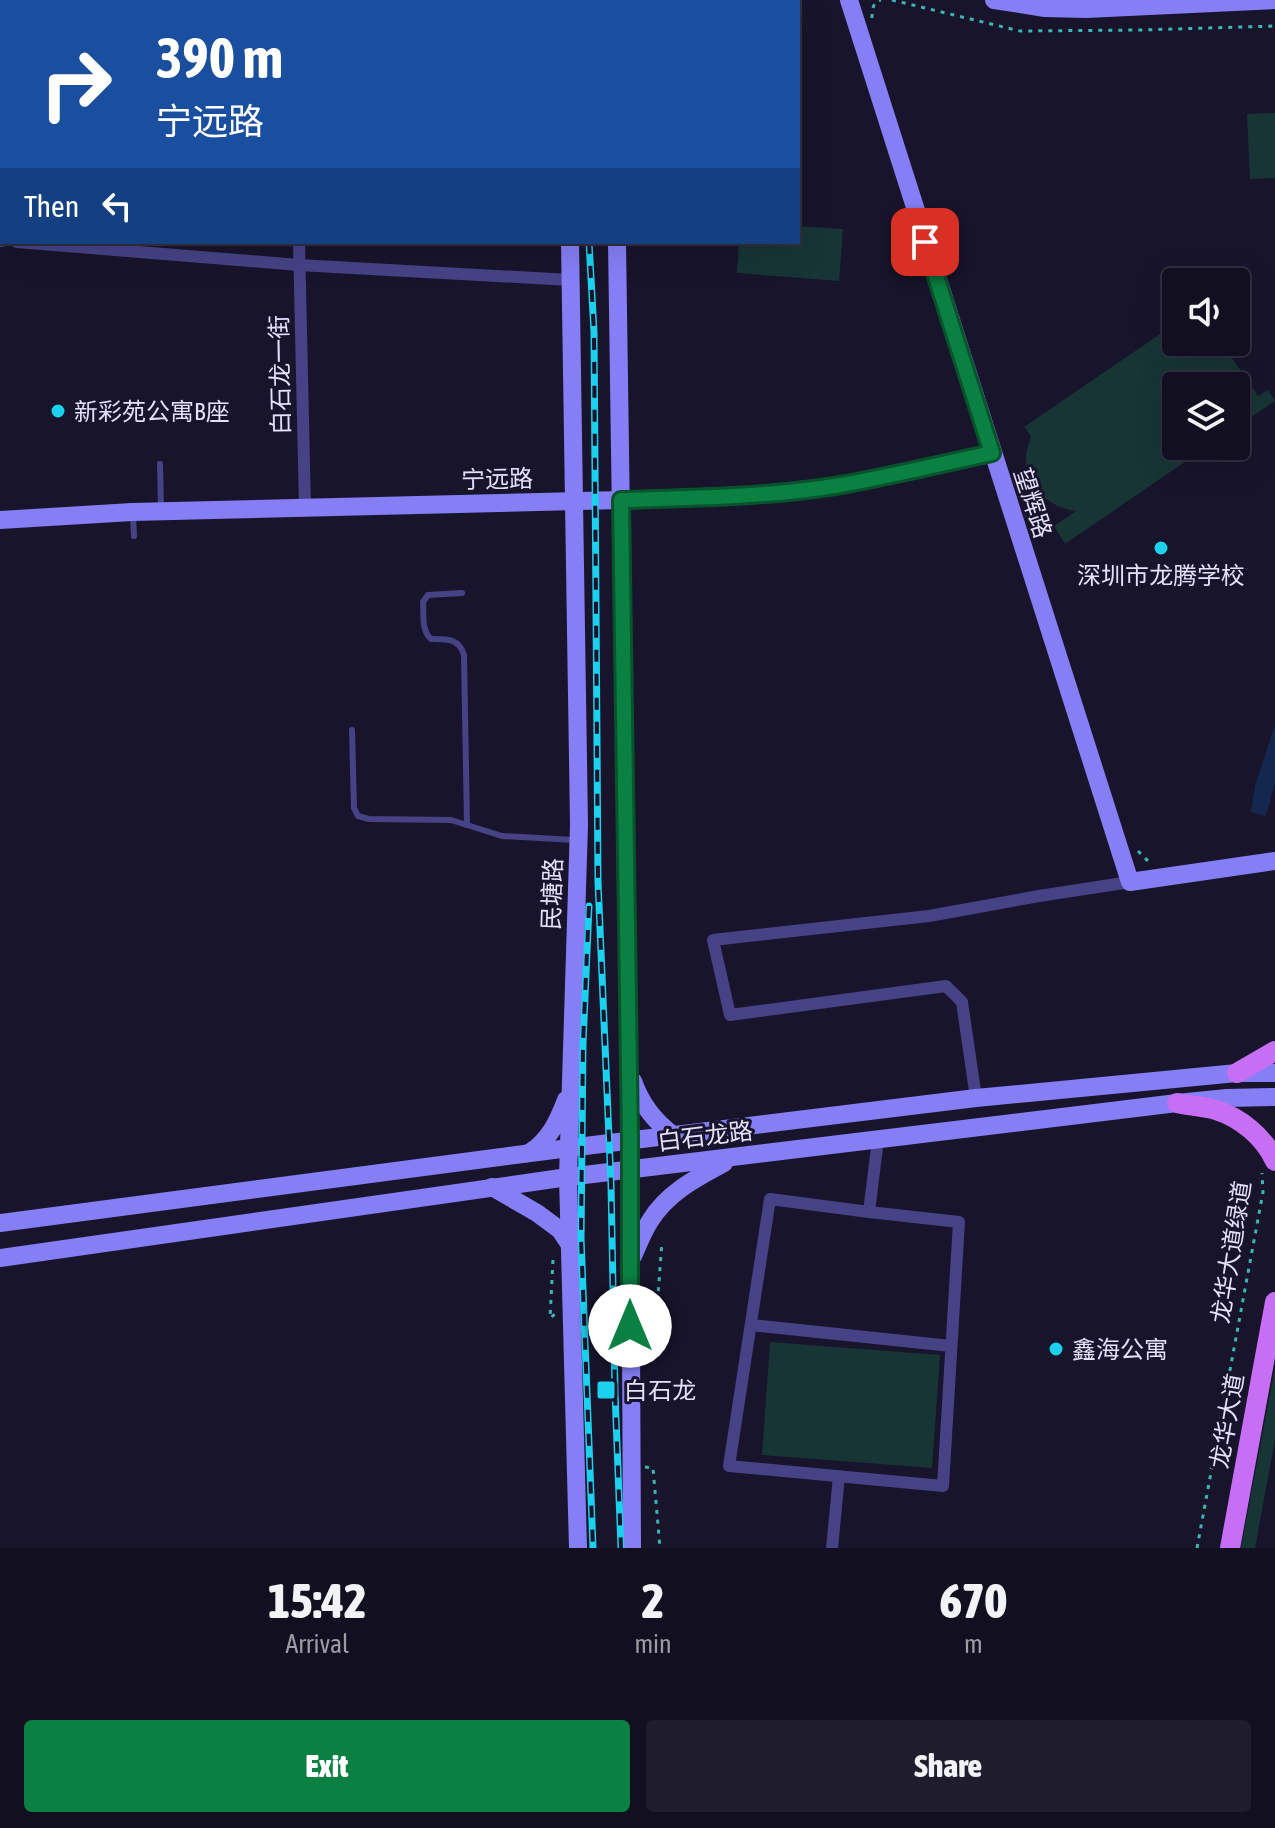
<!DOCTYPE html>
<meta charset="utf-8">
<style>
:root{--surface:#120f20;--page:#1f1d2d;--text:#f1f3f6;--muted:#9c9ca5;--line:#312f3e;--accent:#0b8043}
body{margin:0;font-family:"Asap Condensed","Noto Sans SC",sans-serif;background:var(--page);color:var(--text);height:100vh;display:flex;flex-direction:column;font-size:30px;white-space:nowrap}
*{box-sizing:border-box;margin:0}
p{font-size:26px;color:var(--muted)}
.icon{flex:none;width:44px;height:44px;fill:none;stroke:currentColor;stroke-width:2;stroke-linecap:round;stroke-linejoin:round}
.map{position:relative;height:1548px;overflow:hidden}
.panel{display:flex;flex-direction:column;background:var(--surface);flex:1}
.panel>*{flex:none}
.top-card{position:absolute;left:0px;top:0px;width:800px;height:244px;box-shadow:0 8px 32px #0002,0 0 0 2px var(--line);background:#1a4fa0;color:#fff;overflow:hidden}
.controls{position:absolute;left:1162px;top:268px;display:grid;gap:16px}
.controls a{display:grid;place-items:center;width:88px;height:88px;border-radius:8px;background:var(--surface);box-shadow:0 8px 32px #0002,0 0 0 2px var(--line);font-size:40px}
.pin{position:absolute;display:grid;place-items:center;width:68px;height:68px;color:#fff;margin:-34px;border-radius:16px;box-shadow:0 4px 12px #0006}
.me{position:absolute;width:88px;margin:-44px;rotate:0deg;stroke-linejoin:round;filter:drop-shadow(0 0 6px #0008)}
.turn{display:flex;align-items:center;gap:28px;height:168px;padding:0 24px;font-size:36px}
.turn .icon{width:104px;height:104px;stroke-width:2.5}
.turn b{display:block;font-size:56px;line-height:68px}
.then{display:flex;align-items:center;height:76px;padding:0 24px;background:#0003;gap:16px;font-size:30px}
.eta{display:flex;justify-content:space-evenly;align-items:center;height:136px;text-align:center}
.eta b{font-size:48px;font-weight:800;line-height:56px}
.button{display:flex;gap:16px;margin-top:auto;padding:16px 24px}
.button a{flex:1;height:92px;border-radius:8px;background:var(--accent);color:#fff;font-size:32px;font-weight:800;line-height:92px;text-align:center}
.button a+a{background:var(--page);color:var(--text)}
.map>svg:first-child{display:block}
.green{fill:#173535}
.water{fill:#14284f}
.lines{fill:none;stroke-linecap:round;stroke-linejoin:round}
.path{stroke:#3bb6b2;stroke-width:3;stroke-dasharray:4 6;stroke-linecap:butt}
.lane{stroke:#474286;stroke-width:6}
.street{stroke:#474286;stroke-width:12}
.secondary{stroke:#857ef5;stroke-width:18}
.primary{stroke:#c76ff4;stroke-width:20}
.rail-casing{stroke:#1bd1ee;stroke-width:7}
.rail{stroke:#18142b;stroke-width:4;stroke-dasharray:12;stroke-linecap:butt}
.route-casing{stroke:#07532c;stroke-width:20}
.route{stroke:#0b8043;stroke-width:14}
.poi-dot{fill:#1bd1ee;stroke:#18142b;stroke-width:3}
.labels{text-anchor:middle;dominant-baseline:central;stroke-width:6;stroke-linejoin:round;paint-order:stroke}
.street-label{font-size:24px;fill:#e4e0fd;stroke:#18142b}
.poi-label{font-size:24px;fill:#e4e0fd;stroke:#18142b;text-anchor:start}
</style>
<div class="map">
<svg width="1275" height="1548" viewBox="0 0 1275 1548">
<rect width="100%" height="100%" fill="#18142b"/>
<!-- green -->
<g class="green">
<path d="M1275,113V178L1250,179L1247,114Z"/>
<path d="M798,226L843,229L839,281L737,273L739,242H798Z"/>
<path d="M1169,328L1172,332L1176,330V342H1221L1258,396L1268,390L1275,401L1236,427V386H1176V446H1208L1065,544L1054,526L1076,511C1048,508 1024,485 1026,454C1027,448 1030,441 1031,436L1024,427Z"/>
<path d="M770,1342L940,1355L932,1468L762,1455Z"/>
<path d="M1275,1367V1440L1255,1548H1241Z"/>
</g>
<!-- water -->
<path class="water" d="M1275,724V783L1266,816L1251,812L1255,786Z"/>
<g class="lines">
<!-- path -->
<g class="path">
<path d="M892,0L1020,31L1141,30L1275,26"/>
<path d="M872,18C872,10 873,1 881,0"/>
<path d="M1138,851L1149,862"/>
<path d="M553,1260L550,1318L555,1314"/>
<path d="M645,1309H657L662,1241"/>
<path d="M645,1467L653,1468L660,1548"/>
<path d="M1197,1548L1263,1192L1262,1173"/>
</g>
<!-- lane -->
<g class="lane">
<path d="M160,464L161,508"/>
<path d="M133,516L134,536"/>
<path d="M462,593L428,595L423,602C424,614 421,630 431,639C447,639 459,638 464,655L467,825"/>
<path d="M352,730L354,808L358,816L369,819L451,820L502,836L575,840"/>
</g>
<!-- street -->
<g class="street">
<path d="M451,0L452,2"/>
<path d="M205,2L212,0"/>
<path d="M0,241H2"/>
<path d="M17,242L299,265L571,280"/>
<path d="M299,242L305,508"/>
<path d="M976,1098L962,1002L946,986L730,1015L713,940L929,916L1039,896L1130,882"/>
<path d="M869,1212L770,1199L729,1466L943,1486L959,1222L869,1212L878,1139"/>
<path d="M751,1325L951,1346"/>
<path d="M832,1548L839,1476"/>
</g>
<!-- secondary -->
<g class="secondary">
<path d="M849,0L1130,882L1275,861"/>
<path d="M994,0L1045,8L1086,9L1275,0"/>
<path d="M577,2V0"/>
<path d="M621,2L622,0"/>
<path d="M570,242L579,825L568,1177L578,1548"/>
<path d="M617,242L630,1141L632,1548"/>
<path d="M0,520L132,512L621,500L753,495L837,486L992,453"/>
<path d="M633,1081C641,1104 654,1121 673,1135"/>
<path d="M529,1153C549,1141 558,1121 566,1100"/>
<path d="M492,1187L537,1213L560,1230L570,1245"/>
<path d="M0,1223L569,1148L976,1098L1237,1073H1275"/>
<path d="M633,1256C638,1245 643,1232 650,1221C667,1193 696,1178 724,1163"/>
<path d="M0,1258L568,1177L1177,1103L1227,1098L1275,1097"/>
</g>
<!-- primary -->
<g class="primary">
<path d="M1237,1073L1275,1051"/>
<path d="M1177,1103C1190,1106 1204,1106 1216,1110C1241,1118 1264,1137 1275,1161"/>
<path d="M1230,1548L1275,1302"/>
</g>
<defs>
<g id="rail">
<path d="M580,2L581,0"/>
<path d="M589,242L594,332L598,882L611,1184L615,1392L621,1548"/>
<path d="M589,906L583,1043L581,1238L593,1548"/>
</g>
</defs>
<!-- rail casing -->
<use href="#rail" class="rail-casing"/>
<!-- rail -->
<use href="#rail" class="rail"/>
</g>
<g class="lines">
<defs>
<path id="route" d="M630,1326V1141L621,500C692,498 765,497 835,486C888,477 940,464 992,453L925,242"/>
</defs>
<!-- route casing -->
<use href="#route" class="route-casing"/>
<!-- route -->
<use href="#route" class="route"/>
</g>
<!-- markers -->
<g class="poi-dot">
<circle cx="58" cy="411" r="8"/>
<circle cx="1161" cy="548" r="8"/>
<circle cx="1056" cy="1349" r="8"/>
<rect x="596" y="1380" width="20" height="20" rx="4"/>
</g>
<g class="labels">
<!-- street labels -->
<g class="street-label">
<text transform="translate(280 375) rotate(-91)">白石龙一街</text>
<text transform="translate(497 479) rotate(-1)">宁远路</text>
<text transform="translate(1033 503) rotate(72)">望辉路</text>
<text transform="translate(552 894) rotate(-88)">民塘路</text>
<text transform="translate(705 1136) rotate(-7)">白石龙路</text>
<text transform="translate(1231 1252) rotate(-81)">龙华大道绿道</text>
<text transform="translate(1227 1421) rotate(-80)">龙华大道</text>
</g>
<!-- poi labels -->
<g class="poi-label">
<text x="74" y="411">新彩苑公寓B座</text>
<text x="1161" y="575" text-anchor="middle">深圳市龙腾学校</text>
<text x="1072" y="1349">鑫海公寓</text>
<text x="624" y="1390">白石龙</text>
</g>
</g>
</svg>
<div class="controls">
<a><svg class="icon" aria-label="sound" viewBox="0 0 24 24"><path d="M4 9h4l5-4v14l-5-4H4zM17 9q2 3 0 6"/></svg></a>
<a><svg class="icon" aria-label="layers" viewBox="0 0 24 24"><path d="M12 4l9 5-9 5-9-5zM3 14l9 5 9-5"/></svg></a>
</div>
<div class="pin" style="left:925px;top:242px;background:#d93025"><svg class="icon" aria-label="arrive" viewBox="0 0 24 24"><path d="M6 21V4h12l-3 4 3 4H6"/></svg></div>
<svg class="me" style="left:630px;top:1326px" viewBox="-20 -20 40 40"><circle r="19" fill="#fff"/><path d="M0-13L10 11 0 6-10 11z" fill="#0b8043"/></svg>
<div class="top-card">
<div class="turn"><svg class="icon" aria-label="right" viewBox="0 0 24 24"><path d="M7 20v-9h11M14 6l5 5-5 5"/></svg><div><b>390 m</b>宁远路</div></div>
<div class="then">Then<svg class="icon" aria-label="left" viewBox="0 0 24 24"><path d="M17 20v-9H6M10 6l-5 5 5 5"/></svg></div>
</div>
</div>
<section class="panel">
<div class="eta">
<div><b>15:42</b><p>Arrival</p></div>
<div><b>2</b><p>min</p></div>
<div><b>670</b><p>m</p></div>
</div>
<div class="button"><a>Exit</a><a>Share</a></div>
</section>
